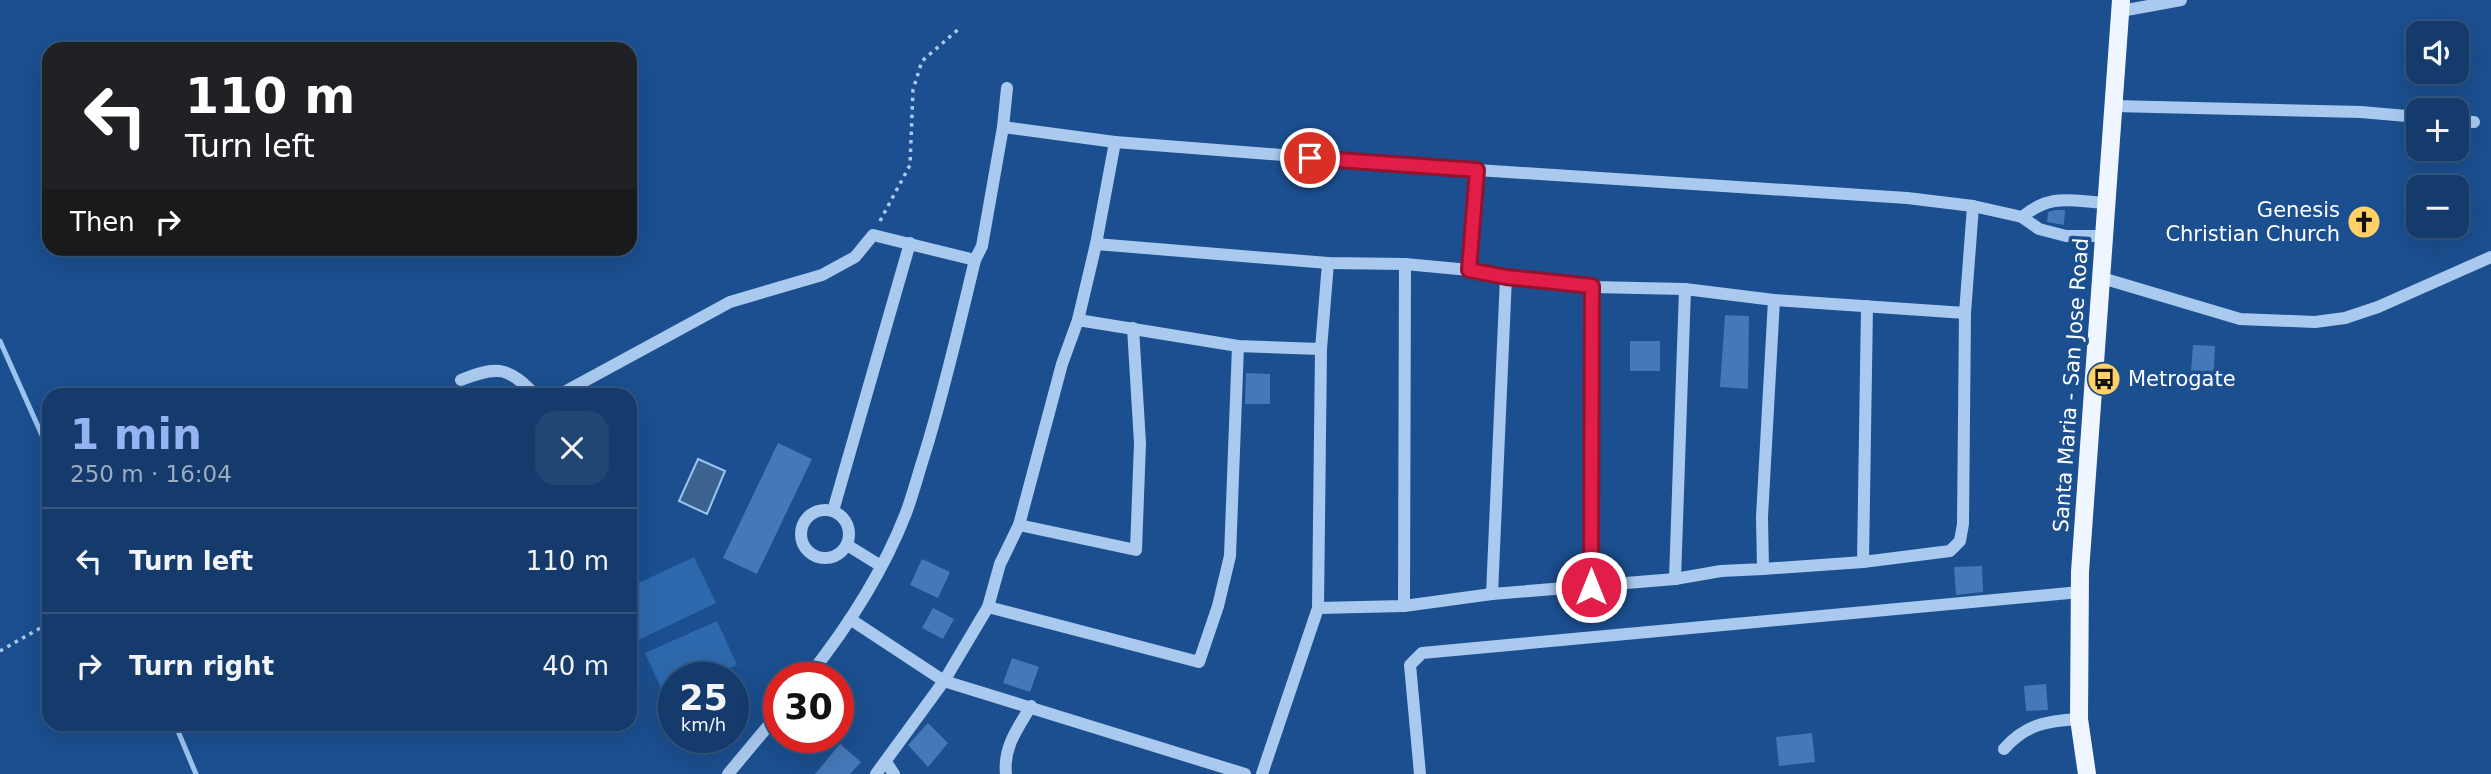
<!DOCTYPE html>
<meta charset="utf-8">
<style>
:root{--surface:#143b6b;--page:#214673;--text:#f1f3f6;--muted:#9dadc1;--line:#33557e;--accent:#95b2f1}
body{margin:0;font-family:"DejaVu Sans",sans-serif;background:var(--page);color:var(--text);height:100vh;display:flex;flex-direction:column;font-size:26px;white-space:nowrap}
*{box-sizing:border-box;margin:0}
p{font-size:23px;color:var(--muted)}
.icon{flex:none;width:38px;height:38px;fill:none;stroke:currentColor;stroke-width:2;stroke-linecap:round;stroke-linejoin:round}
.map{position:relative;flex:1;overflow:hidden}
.sheet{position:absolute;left:42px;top:388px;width:595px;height:343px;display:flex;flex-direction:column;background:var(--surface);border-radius:21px;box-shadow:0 7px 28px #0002,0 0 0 2px var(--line)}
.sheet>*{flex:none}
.banner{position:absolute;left:42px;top:42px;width:595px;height:214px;border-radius:21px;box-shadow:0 7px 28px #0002,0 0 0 2px var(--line);background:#202124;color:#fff;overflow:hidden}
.controls{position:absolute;left:2406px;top:21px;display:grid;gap:14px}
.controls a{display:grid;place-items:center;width:63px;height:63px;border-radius:14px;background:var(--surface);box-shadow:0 7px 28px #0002,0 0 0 2px var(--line);font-size:35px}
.speed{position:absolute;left:658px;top:662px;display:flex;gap:14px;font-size:35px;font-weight:700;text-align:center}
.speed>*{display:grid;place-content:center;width:91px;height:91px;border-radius:50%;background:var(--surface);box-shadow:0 7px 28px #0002,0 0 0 2px var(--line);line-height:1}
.speed small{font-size:18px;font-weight:400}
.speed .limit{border:10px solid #d22;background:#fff;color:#111}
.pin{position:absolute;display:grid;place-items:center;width:60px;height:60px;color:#fff;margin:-30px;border:4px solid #fff;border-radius:50%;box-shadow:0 2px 7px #0007}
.me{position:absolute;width:77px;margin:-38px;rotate:0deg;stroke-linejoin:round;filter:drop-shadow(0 0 5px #0008)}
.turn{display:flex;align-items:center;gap:24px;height:147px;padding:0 28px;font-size:32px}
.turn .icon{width:91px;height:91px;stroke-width:2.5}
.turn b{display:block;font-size:49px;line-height:60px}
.then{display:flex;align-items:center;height:66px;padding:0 28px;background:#0003;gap:14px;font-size:26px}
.round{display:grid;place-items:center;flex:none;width:74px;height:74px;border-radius:21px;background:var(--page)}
.summary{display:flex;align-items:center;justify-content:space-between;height:119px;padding:0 28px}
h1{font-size:42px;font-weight:800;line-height:52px;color:var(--accent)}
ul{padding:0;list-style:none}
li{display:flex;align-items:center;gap:21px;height:105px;padding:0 28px;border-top:2px solid var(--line)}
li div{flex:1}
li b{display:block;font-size:26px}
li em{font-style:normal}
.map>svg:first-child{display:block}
.green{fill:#2e69ad}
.water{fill:#3c6290;stroke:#9cc4f0;stroke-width:2}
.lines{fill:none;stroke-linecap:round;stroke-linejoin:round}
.stream{stroke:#9cc4f0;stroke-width:5}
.building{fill:#4478b7}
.path{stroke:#a9c9ee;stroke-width:3.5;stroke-dasharray:3.5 5;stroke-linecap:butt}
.minor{stroke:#a9c9ee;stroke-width:12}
.major{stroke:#f0f6ff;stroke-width:18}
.route-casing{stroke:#92132f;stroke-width:18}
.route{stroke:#e11d48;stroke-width:12}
.labels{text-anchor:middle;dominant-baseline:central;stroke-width:7;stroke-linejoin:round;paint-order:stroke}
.poi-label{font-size:21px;fill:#fff;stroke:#1b4f8f;text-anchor:end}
.street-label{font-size:21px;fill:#fff;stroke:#1b4f8f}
</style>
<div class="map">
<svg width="2491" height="774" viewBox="0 0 2491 774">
<rect width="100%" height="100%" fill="#1b4f8f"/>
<!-- green -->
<g class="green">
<path d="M694,557L716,603L630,644V587Z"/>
<path d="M717,621L737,665L709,677H674V693L665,697L645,653Z"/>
</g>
<!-- water -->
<path class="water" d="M698,459L725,471L707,514L679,501Z"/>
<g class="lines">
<!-- stream -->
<g class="stream">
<path d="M0,341L49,451"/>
<path d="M175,724L196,774"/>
</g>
</g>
<!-- building -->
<g class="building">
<path d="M2056,210H2065L2064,225L2047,222L2048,212Z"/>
<path d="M1725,315L1749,316L1748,389L1720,387Z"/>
<rect x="1630" y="341" width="30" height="30"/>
<path d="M2193,345L2215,346L2213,386L2190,385Z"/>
<path d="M1246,373L1270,374V404H1245Z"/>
<path d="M778,443L812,459L757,574L723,558Z"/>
<path d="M922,559L950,572L938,598L910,585Z"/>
<path d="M1982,566L1983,592L1956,595L1954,567Z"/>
<path d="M933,608L954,619L943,639L922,628Z"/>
<path d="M1012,658L1039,667L1030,692L1003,683Z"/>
<path d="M2046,684L2048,710L2026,711L2024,686Z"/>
<path d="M928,723L948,743L928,767L908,745Z"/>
<path d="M1812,733L1815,762L1779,766L1776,737Z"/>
<path d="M840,744L861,762L850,774H815Z"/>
</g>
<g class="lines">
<!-- path -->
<g class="path">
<path d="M880,221L910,165L913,90L922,61L961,27"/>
<path d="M0,651L49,623"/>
</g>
<!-- minor -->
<g class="minor">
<path d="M2121,11L2181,0"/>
<path d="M2114,106L2361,112L2418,117"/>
<path d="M2457,121L2474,122"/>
<path d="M1003,127L1115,142L1477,170L1907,198L1973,206L2022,217L2039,229L2066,236H2104"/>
<path d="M2022,217C2051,193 2071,201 2106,203"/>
<path d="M1096,244L1328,263L1405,264L1469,270L1506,277L1592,287L1685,289L1774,300L1965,313L1973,206"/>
<path d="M1469,270L1477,170"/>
<path d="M2102,278L2240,319L2315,322L2345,318L2378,307L2491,257"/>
<path d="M1078,320L1238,346L1321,349"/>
<path d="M461,380C498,365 509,367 536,396"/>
<path d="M557,396L730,302L822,275L855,257L873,235L975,260"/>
<circle cx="825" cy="534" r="24"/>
<path d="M833,511L910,243"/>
<path d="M1019,525L1136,550L1140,443L1133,328"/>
<path d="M847,545L881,566"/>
<path d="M1863,562L1867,306"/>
<path d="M1763,569L1863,562L1950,551L1960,541L1963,524L1965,313"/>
<path d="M1675,579L1685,289"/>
<path d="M1591,587L1592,287"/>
<path d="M1492,594L1506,277"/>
<path d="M1404,606L1405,264"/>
<path d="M988,607L1199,662L1218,606L1230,556L1238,346"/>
<path d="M1318,608L1404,606L1492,594L1675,579L1721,571L1763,569L1762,517L1774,300"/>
<path d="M850,619L944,681L1245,774"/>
<path d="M808,677C847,628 883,572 906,513C913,494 918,475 924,456C944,392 959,326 975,260L982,246L1003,127L1007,88"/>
<path d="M2004,749C2026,724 2047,721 2079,719"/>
<path d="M886,762L894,774"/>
<path d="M728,774L779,713"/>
<path d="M876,774L944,681L988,607L1000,564L1019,525L1062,364L1078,320L1096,244L1115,142"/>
<path d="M1006,774C1003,747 1018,728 1031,706"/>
<path d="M1262,774L1318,608L1321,349L1328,263"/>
<path d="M1420,774L1410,665L1422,653L2080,592"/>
</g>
<!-- major -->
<path class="major" d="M2087,774L2079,719L2080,572L2121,0"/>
</g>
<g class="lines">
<defs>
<path id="route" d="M1310,158L1477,170L1469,270L1506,277L1592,286L1591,587"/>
</defs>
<!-- route casing -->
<use href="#route" class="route-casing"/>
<!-- route -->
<use href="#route" class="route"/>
</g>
<!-- icons -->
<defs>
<symbol id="church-disc" viewBox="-11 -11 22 22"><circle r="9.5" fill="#ffd166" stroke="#1b4f8f"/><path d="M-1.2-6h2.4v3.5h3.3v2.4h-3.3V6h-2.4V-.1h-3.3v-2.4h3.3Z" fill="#111"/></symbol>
<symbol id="bus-disc" viewBox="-11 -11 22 22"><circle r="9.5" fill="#ffd166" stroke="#1b4f8f"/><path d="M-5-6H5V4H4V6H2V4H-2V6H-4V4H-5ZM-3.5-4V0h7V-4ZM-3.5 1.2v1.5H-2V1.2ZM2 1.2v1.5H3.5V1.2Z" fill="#111"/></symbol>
</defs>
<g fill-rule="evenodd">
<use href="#church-disc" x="2345" y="203" width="38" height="38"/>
<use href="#bus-disc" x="2085" y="360" width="38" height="38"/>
</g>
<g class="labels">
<!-- poi labels -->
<g class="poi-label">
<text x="2340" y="210">Genesis<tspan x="2340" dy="24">Christian Church</tspan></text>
<text x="2128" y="379" text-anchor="start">Metrogate</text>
</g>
<!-- street labels -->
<g class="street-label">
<text transform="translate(2071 385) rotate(-86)">Santa Maria - San Jose Road</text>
</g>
</g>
</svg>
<div class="controls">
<a><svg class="icon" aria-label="sound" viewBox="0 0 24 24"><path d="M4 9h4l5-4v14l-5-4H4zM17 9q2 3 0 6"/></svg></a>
<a>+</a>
<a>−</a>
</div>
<div class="speed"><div>25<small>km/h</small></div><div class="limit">30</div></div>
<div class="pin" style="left:1310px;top:158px;background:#d93025"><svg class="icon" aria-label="arrive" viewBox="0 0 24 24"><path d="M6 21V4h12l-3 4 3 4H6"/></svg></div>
<svg class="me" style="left:1591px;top:587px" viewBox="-20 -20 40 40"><circle r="17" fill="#e11d48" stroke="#fff" stroke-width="3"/><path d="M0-11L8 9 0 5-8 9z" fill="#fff"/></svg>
<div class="banner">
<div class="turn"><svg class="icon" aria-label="left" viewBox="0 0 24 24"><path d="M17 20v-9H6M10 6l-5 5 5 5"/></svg><div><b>110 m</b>Turn left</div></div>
<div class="then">Then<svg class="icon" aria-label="right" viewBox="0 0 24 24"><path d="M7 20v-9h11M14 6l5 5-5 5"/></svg></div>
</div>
<section class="sheet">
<div class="summary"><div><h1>1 min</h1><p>250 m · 16:04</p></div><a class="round"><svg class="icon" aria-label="close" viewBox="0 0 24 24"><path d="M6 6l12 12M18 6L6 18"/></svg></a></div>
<ul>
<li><svg class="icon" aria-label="left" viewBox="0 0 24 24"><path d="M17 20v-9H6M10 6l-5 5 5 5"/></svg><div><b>Turn left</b></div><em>110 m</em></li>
<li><svg class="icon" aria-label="right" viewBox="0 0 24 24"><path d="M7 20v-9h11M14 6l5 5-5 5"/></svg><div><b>Turn right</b></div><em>40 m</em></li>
</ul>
</section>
</div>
